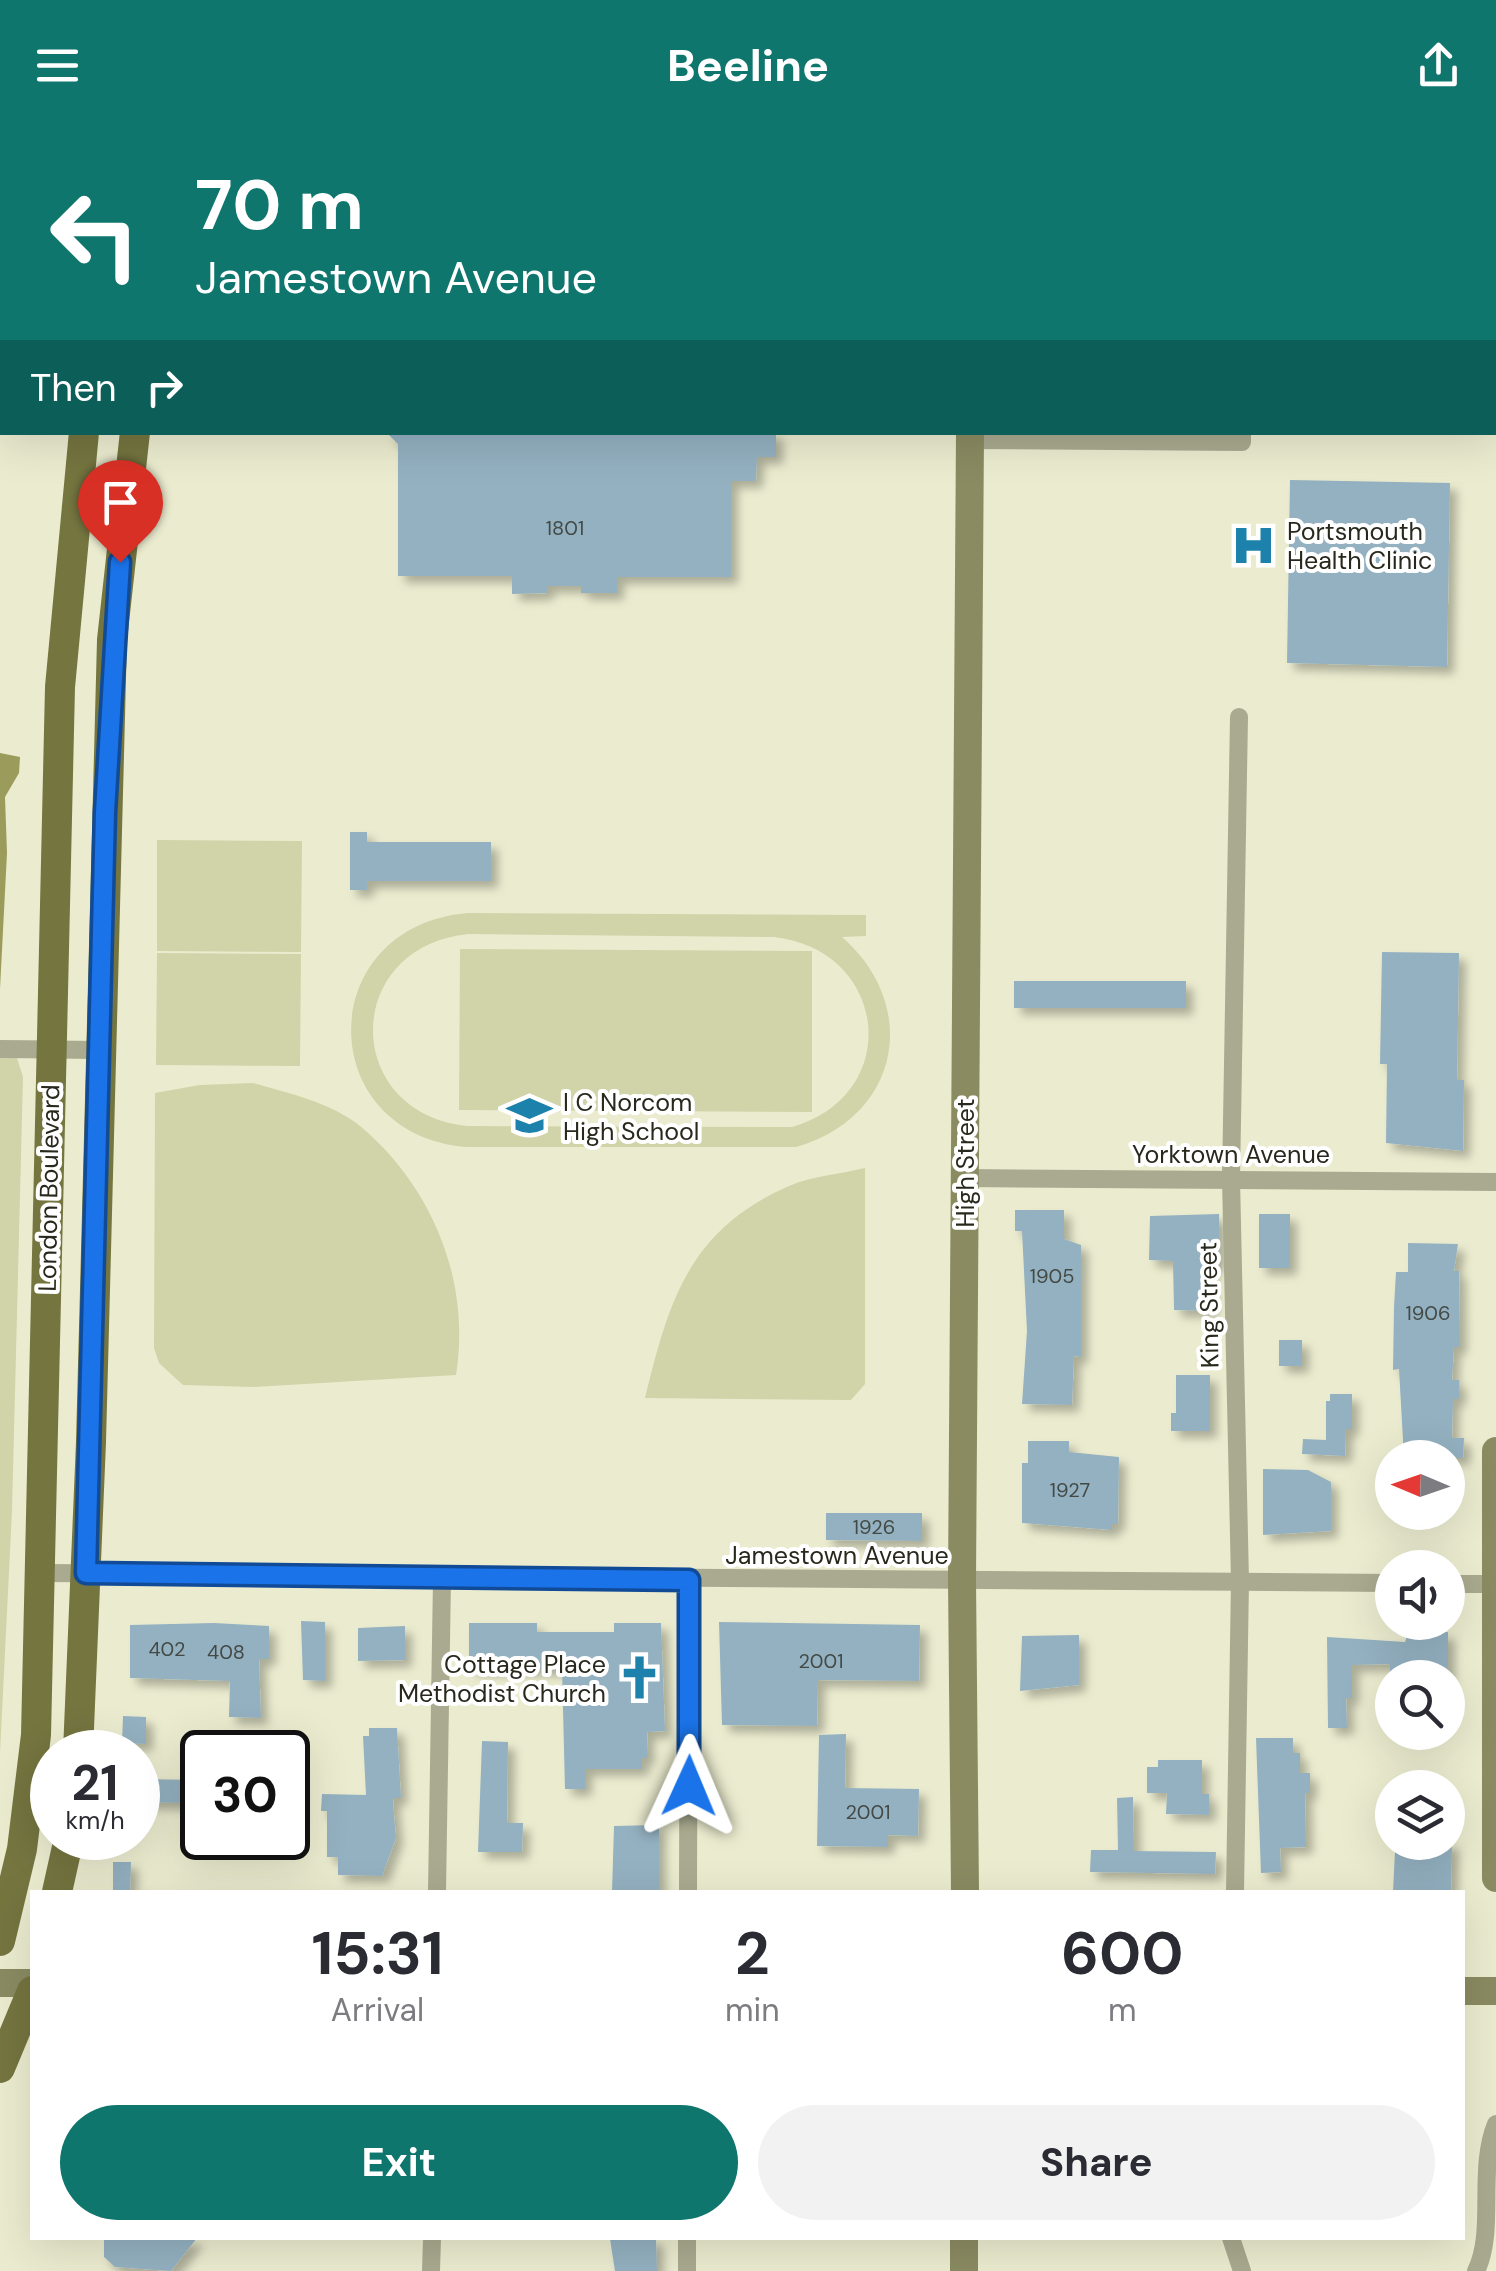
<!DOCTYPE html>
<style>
:root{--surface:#fff;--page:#f2f2f3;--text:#2b2b33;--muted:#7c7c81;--accent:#0f766e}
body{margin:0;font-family:"DM Sans",sans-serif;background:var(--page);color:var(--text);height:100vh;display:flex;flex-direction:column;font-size:38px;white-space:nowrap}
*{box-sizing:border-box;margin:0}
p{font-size:32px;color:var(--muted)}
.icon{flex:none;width:55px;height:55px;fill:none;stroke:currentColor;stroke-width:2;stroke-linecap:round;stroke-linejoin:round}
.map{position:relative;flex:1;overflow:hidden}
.details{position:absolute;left:30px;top:1760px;width:1435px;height:350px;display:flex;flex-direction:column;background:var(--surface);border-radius:0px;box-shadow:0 10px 40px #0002}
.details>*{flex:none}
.guide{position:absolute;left:0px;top:0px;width:1498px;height:305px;box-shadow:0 10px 40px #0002;background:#0f766e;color:#fff;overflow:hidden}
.needle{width:65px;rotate:272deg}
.fabs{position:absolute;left:1375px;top:1310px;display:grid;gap:20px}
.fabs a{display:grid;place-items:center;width:90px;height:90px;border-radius:50%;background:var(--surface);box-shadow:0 10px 40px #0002;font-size:50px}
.speed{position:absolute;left:30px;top:1600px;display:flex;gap:20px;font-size:50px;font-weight:700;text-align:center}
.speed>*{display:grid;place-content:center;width:130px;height:130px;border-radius:50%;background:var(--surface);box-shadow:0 10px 40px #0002;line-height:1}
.speed small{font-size:25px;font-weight:400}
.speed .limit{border:5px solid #111;border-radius:15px;background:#fff;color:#111}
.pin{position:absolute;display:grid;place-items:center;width:85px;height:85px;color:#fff;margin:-102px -42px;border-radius:50% 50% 50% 0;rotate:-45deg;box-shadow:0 0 10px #0007}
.pin .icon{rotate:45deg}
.me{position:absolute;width:110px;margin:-55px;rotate:1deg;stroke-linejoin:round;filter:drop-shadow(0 0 8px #0008)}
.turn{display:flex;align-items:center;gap:35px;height:210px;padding:0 30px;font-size:45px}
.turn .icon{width:130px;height:130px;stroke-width:2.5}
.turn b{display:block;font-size:70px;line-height:85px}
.then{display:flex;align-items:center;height:95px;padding:0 30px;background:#0003;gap:20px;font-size:38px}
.eta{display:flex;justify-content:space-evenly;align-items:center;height:170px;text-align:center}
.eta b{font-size:60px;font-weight:700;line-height:70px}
.cta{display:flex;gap:20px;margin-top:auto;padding:20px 30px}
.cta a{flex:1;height:115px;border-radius:60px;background:var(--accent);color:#fff;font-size:40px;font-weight:700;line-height:115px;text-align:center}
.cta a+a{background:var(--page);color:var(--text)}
header{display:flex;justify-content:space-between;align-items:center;height:130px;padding:0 30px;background:var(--accent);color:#fff;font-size:45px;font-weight:700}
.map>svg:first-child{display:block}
.green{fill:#d1d3a9;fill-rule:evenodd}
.water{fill:#9b9c5b}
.building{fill:#94b1c1;filter:url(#shadow)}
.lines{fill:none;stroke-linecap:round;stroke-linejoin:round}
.street{stroke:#a9aa8f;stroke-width:18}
.secondary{stroke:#8b8b62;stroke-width:28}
.primary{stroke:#757540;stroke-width:30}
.route-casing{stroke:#114b97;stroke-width:25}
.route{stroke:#1a73e8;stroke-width:18}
.labels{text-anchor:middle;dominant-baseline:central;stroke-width:8;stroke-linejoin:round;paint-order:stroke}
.number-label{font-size:20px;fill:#434a46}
.poi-label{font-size:25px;fill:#28281d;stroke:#fff;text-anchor:start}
.street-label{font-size:25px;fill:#28281d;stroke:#fff}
</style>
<header><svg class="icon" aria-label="menu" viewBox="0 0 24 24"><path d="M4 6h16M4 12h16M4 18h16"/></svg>Beeline<svg class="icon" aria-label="share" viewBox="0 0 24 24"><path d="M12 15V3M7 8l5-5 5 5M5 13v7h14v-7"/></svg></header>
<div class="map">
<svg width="1496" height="2141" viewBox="0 0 1496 2141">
<defs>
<filter id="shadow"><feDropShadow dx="7" dy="7" stdDeviation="5" flood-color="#0004"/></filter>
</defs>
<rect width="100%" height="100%" fill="#ebeccf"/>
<!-- green -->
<g class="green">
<path d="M157,710L302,711L301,822L157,821Z"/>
<path d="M468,783L866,785V806L842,807C922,877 899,988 796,1017H466C312,1003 313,796 468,783ZM468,804L774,807C889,820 904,965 792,997L467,996C341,982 342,817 468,804Z"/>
<path d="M460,819L812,821V982L459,980Z"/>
<path d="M157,823L301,824L300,936L156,935Z"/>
<path d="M0,927L17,928L23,947L12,1381L0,1623Z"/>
<path d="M253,953C288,963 332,973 360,996C433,1057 471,1152 456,1245L252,1257L183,1255L159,1233L154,1218L155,963L200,955Z"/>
<path d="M865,1038V1254L851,1270L645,1268C669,1170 689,1100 789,1056C812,1046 841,1044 865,1038Z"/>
</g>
<!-- water -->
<path class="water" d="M0,623L20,627L19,643L5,667L7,723L0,859Z"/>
<!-- building -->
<g class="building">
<path d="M386,302H776V327H757L756,351H731V447H617V463H581V456H547V463L512,464V446H398V314Z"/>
<path d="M1290,350L1450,353L1447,537L1287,533Z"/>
<path d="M350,702H367V712H491V751H367V760H350Z"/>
<path d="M1382,822L1459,823L1457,950H1464L1463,1021L1386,1013L1387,934H1380Z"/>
<rect x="1014" y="851" width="172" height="27"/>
<path d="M1015,1080H1064V1109L1081,1115V1227L1074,1226L1072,1275L1022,1274L1027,1201L1022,1101H1015Z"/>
<path d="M1219,1084V1131L1210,1140L1211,1181L1174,1180L1173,1131L1149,1130L1150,1086Z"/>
<rect x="1259" y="1084" width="31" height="54"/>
<path d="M1408,1113L1458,1114L1454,1141H1459L1460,1217H1454L1452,1250H1459V1269H1453L1452,1308H1464L1463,1328H1404L1399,1239L1393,1240L1394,1177L1396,1142H1408Z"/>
<rect x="1279" y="1210" width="23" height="26"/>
<path d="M1176,1245H1210V1301H1171V1283H1176Z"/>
<path d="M1330,1264H1352V1299H1346L1345,1326L1302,1324L1303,1309L1326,1310V1271H1330Z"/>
<path d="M1028,1311H1069V1322L1119,1327L1118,1394H1112V1400L1022,1393V1333H1028Z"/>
<path d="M1263,1339L1308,1340L1331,1352V1401L1263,1405Z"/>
<path d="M826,1383H922V1411L826,1410Z"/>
<path d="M301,1491L325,1492V1551L303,1550Z"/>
<path d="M719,1492L920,1495L919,1551L818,1550L817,1596L722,1595Z"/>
<path d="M214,1493L269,1496V1529H259L261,1588L229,1587L230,1551L130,1548V1495Z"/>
<path d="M469,1493H537V1502H614V1493H661L665,1601L647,1602L648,1628H642V1639H585V1659H565L562,1539H469Z"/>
<path d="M405,1496V1530L358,1531V1498Z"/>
<path d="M1448,1502V1548H1390V1534L1352,1535V1568H1346L1347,1598H1328L1327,1507L1405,1512L1408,1503Z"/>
<path d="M1079,1505V1555L1020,1561L1022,1506Z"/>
<path d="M123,1586L146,1587V1614L122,1613Z"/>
<path d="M369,1598H397L401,1668H394L393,1673L396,1708L382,1746L338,1745V1727H327V1681H321L322,1664L366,1665L363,1606H369Z"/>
<path d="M846,1604L845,1658L919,1659L918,1706L888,1705V1717L817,1716L819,1605Z"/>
<path d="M1256,1608H1293V1623H1300V1643H1310V1663H1305L1306,1717L1280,1718L1281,1742L1261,1743Z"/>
<path d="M482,1611L508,1612L507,1693H523L522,1722H478Z"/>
<path d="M1158,1630H1202V1664H1209V1685L1166,1684L1167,1663H1147V1637H1158Z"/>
<path d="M138,1649L199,1650V1668H183V1673L138,1672Z"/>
<path d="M1133,1667L1134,1721L1216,1722L1215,1744L1090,1742L1091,1720H1118L1117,1668Z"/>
<path d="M659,1695V1762H612L614,1696Z"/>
<path d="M1407,1712H1452L1451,1762H1393L1395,1721L1406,1722Z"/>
<path d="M113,1732H131L130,1762H113Z"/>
<path d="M104,2108H197L171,2141L115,2137L104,2127Z"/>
<path d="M656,2108L657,2141H615L610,2109Z"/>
</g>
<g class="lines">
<!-- street -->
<g class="street">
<path d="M1244,2V0"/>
<path d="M970,310L1242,312V302"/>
<path d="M0,919L101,920"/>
<path d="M965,1048L1496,1052"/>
<path d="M41,1443L1392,1453"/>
<path d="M1448,1454H1496"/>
<path d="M437,1762L442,1448"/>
<path d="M688,1762L689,1450"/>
<path d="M1235,1762L1240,1451L1231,1049L1239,587"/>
<path d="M1231,2108L1242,2141"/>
<path d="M431,2141L432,2108"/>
<path d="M687,2141V2108"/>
<path d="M1476,2141C1496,2101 1477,2040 1496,1994"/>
</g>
<!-- secondary -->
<g class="secondary">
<path d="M972,2V0"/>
<path d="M1496,1321V1748"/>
<path d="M965,1762L962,1450L970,302"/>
<path d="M0,1853H32"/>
<path d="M1462,1861H1496"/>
<path d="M964,2141V2108"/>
</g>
<!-- primary -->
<g class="primary">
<path d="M146,2L147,0"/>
<path d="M198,2L199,0"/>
<path d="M78,1622L91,1312L112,510L135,302"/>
<path d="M57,1762L69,1708"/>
<path d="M0,1811L22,1719L36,1605L60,557L84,302"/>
<path d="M0,1938L32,1861"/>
</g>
</g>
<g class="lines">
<defs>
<path id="route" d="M120,432L105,682L86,1443L689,1450V1656"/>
</defs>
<!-- route casing -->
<use href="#route" class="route-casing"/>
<!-- route -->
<use href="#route" class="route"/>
</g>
<!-- icons -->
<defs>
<symbol id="hospital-bare" viewBox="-9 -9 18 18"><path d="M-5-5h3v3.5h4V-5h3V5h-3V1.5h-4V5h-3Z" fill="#1c81ab" stroke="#fff" stroke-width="2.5" paint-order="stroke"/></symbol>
<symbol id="school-bare" viewBox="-9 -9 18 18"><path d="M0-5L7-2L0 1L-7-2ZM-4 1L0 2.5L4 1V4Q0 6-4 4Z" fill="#1c81ab" stroke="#fff" stroke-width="2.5" paint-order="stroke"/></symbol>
<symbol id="church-bare" viewBox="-9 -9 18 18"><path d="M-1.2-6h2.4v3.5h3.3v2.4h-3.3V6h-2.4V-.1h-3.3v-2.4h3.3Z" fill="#1c81ab" stroke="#fff" stroke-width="2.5" paint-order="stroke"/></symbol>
</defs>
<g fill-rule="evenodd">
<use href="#hospital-bare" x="1222" y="384" width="63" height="63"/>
<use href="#school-bare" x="498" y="954" width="63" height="63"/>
<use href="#church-bare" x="608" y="1516" width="63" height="63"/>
</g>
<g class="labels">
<!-- number labels -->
<g class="number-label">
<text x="565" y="398">1801</text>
<text x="1052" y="1146">1905</text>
<text x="1428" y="1183">1906</text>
<text x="1070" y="1360">1927</text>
<text x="874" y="1397">1926</text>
<text x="167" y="1519">402</text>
<text x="226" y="1522">408</text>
<text x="821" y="1531">2001</text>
<text x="868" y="1682">2001</text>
</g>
<!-- poi labels -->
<g class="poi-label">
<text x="1287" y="401">Portsmouth<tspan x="1287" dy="29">Health Clinic</tspan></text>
<text x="563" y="972">I C Norcom<tspan x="563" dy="29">High School</tspan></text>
<text x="606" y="1534" text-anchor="end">Cottage Place<tspan x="606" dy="29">Methodist Church</tspan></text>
</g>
<!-- street labels -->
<g class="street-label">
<text x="1231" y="1024">Yorktown Avenue</text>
<text transform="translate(965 1033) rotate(-90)">High Street</text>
<text transform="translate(49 1058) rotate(-89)">London Boulevard</text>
<text transform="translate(1209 1175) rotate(-91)">King Street</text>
<text x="837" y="1425">Jamestown Avenue</text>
</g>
</g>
</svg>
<div class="fabs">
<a><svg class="needle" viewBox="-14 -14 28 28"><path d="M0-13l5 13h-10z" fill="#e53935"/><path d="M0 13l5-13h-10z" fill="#7c7c81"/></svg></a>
<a><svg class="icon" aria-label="sound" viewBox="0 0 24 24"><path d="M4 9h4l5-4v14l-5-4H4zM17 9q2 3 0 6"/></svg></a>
<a><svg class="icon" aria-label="search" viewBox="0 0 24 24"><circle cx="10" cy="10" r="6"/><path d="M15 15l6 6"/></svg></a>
<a><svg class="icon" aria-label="layers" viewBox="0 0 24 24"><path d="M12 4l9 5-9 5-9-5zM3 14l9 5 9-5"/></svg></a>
</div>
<div class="speed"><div>21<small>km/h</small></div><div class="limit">30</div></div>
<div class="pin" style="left:120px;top:432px;background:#d93025"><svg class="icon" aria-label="arrive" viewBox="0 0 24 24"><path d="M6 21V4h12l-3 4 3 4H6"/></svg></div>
<svg class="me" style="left:689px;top:1656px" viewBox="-20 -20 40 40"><path d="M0-17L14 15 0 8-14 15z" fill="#1a73e8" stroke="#fff" stroke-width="4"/></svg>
<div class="guide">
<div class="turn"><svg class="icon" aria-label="left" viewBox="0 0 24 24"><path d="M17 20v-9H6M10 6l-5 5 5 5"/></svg><div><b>70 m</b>Jamestown Avenue</div></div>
<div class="then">Then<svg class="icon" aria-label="right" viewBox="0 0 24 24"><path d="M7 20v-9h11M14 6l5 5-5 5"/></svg></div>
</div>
<section class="details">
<div class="eta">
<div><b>15:31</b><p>Arrival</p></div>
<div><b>2</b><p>min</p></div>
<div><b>600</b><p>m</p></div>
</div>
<div class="cta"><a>Exit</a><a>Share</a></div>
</section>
</div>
